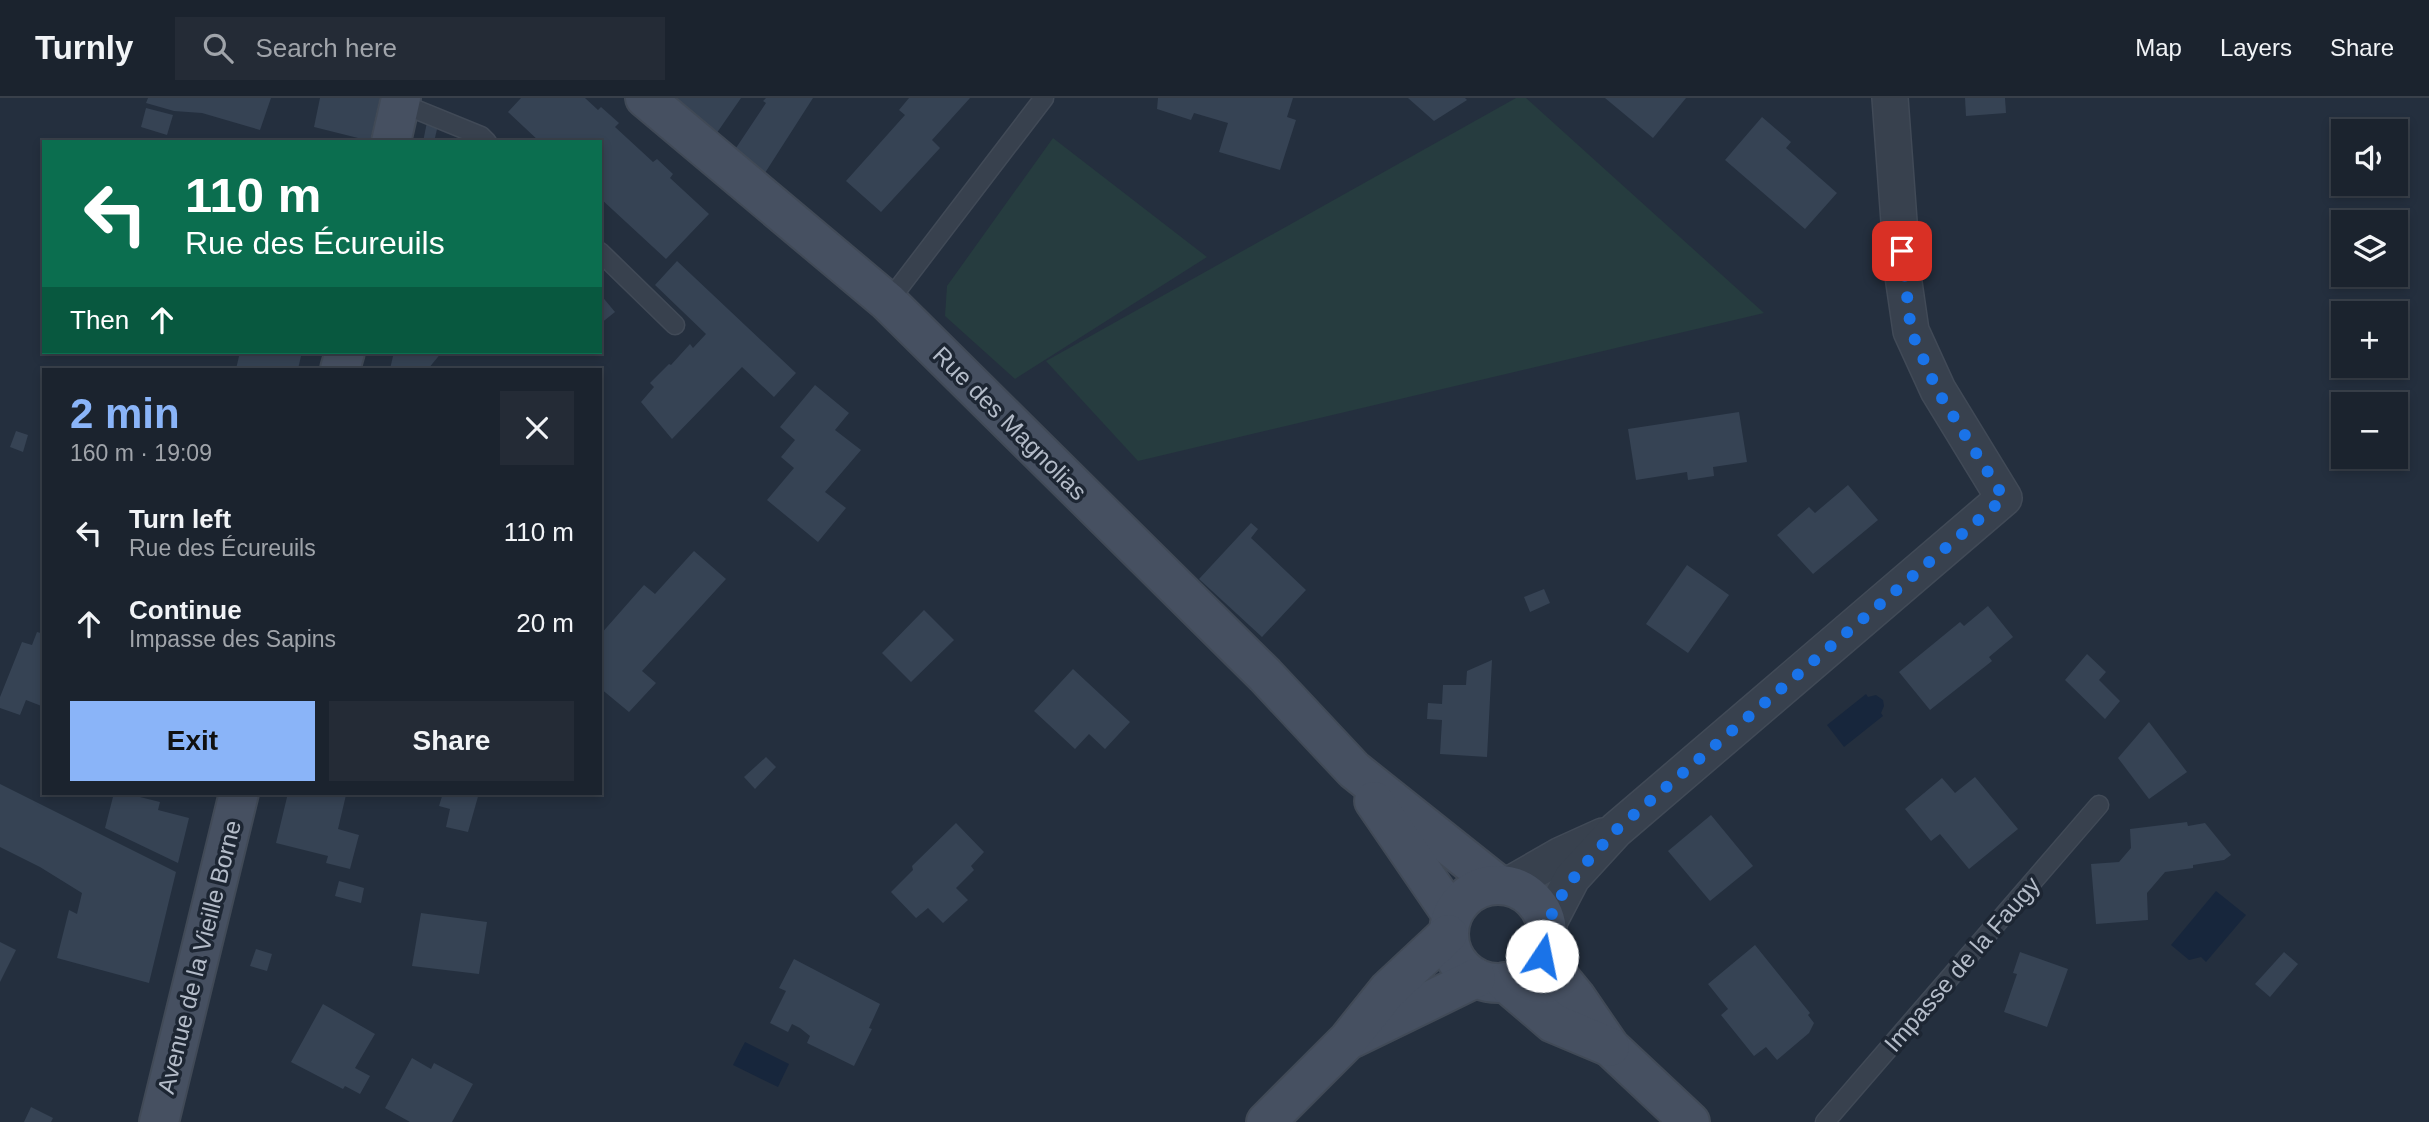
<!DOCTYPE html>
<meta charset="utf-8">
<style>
:root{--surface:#1b232e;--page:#242b36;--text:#f1f3f6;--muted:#a0a4aa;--line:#39404a;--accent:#8ab4f8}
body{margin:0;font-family:Arial,sans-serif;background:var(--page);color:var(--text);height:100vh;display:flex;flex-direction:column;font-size:26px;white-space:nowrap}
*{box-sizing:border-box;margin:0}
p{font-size:23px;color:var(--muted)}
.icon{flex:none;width:38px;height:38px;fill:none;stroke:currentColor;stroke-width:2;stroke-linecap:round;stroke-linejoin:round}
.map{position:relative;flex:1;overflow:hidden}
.panel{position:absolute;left:42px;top:270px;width:560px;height:427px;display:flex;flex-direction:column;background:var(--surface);border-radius:0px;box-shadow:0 4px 10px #0003,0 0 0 2px var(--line)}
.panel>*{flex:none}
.banner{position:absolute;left:42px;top:42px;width:560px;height:214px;border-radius:0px;box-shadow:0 4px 10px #0003,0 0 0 2px var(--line);background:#0b6e4f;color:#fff;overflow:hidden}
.controls{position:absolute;left:2331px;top:21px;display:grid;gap:14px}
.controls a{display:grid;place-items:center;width:77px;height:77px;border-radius:0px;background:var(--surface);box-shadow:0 4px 10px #0003,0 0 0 2px var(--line);font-size:35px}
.pin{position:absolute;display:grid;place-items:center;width:60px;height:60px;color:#fff;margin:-30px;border-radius:14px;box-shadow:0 4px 10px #0006}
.me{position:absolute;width:77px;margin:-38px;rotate:11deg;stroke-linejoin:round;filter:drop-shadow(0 0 5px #0008)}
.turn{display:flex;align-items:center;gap:24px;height:147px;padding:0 28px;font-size:32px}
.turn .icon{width:91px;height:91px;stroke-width:2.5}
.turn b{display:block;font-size:49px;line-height:60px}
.then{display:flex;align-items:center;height:66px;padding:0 28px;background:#0003;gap:14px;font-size:26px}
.round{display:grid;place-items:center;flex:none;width:74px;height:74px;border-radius:0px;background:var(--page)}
.head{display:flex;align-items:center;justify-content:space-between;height:119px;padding:0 28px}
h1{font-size:42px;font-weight:700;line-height:52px;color:var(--accent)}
.action{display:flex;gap:14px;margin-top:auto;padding:14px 28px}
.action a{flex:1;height:80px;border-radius:0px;background:var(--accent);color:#111;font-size:28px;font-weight:700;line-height:80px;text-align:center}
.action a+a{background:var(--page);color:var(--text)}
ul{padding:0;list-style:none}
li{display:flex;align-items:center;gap:21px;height:91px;padding:0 28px}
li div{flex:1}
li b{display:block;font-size:26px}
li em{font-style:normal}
header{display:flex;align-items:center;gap:42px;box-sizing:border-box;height:98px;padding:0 35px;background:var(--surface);border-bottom:2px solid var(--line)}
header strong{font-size:33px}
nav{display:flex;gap:38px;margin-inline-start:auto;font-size:24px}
.search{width:490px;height:63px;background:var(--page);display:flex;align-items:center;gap:18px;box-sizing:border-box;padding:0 24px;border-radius:0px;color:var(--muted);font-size:26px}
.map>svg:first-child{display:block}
.green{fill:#263c3f}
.water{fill:#17263c}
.building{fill:#364354}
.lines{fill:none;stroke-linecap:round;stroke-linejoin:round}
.lane-casing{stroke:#414a57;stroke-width:21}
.street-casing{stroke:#414a57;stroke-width:38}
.secondary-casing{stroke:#414a57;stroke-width:42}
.lane{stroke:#38414e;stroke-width:18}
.street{stroke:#38414e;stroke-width:35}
.secondary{stroke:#465061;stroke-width:38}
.route{stroke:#1a73e8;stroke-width:12;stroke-dasharray:0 21.6}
.labels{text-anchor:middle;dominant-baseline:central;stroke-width:7;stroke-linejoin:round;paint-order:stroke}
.street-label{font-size:24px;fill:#b4bcc9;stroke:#1d2633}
</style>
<header>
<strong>Turnly</strong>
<div class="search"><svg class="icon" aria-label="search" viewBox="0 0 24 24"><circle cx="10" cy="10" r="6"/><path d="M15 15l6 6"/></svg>Search here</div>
<nav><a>Map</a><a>Layers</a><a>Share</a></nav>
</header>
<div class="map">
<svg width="2429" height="1024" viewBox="0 0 2429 1024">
<rect width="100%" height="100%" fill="#242f3e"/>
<!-- green -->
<g class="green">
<path d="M1516,0H1526L1764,215L1138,363L1046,263Z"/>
<path d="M1053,40L1207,159L1015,281L945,218L947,188Z"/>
</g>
<!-- water -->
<g class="water">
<path d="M1866,596L1868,599L1876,597L1883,602L1884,608L1881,615L1883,618L1844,649L1827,627Z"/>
<path d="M2216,793L2246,817L2206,864L2201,859L2189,862L2171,847Z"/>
<path d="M745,944L789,966L778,989L733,967Z"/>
</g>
<!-- building -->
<g class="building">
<path d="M148,0H271L260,32L202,15L174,13L146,5Z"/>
<path d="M320,0H380L370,43L314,29Z"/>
<path d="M521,0H585L598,12L601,9L619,25L615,29L653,64L657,61L673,76L670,80L709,116L666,161L600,100V44H540L508,14Z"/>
<path d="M670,0H741L714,39Z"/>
<path d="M766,0H813L763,78L732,56L766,5L763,3Z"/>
<path d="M909,0H970L932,42L940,50L881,114L846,83L905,17L899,12Z"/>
<path d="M1158,0H1293L1287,19L1296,22L1280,72L1219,54L1228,25L1194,15L1191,22L1157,11Z"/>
<path d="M1408,0H1465L1467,2L1434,23Z"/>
<path d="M1605,0H1686L1653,40Z"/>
<path d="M1965,0H2005L2006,15L1966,18Z"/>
<path d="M146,10L173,17L167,37L141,29Z"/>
<path d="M1762,19L1791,44L1786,50L1837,95L1805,131L1725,62Z"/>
<path d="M427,24L438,27L434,44H423Z"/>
<path d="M677,163L796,275L774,299L742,269L672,341L641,304L654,289L650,285L669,266L671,267L690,246L693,250L706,236L655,187Z"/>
<path d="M600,196L615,214L600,226Z"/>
<path d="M240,254H302L298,271H236Z"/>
<path d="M394,254H442L428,271H390Z"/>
<path d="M815,287L849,315L835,332L861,352L825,394L846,410L818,444L767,402L794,370L781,359L795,342L780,329Z"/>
<path d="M1739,314L1747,364L1713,369L1714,378L1688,382L1687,374L1636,382L1628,331Z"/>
<path d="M16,333L28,337L23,354L10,349Z"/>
<path d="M1848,387L1878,422L1813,476L1777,437L1809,409L1815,415Z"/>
<path d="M1251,425L1258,431L1251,440L1306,492L1262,539L1199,481Z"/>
<path d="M694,453L726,481L642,573L656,585L629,614L600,590V537L644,487L655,496Z"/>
<path d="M1687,467L1729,497L1688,555L1646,526Z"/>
<path d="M1544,491L1550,505L1530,514L1524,499Z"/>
<path d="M1988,508L2013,539L1989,559L1992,563L1930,612L1899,574L1960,524L1964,528Z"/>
<path d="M924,512L954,542L911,584L882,555Z"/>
<path d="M37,534L44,536V609L26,602L20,617L0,610V599L22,544L32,547Z"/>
<path d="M2087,556L2106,574L2099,582L2120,603L2105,621L2065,582Z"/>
<path d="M1492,562L1487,659L1440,656L1442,622L1427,621L1428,605L1442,606L1443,587H1466L1467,573Z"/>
<path d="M1073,571L1130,624L1105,651L1089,636L1075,651L1034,613Z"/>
<path d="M2149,624L2187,674L2149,701L2118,660Z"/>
<path d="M766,659L776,669L755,691L744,679Z"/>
<path d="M1975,679L2018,731L1969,771L1940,736L1931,743L1905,711L1942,680L1955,695Z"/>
<path d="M0,686L176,774L149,885L57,860L69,812L77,816L82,795L40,769L0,749Z"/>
<path d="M114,695H124L160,704L158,712L189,720L178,765L105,730Z"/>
<path d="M288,695H337L346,697L338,731L359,737L350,771L326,765L328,758L276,745Z"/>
<path d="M443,695H479L468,734L446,729L450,711L439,708Z"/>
<path d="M1711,717L1753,768L1710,803L1668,753Z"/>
<path d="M2187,724L2188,728L2205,725L2231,757L2224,762L2193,767V770L2165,774L2147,795L2148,822L2096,826L2091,766L2119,764L2131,750L2130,731Z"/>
<path d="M956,725L984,754L971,768L974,772L956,790L968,802L943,825L928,810L916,820L891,794L913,772L912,768Z"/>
<path d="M339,783L364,790L361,805L335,798Z"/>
<path d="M421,815L487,824L479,876L412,868Z"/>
<path d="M0,844L16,852L0,884Z"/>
<path d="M1755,847L1810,915L1808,917L1814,925L1809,935L1777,962L1766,949L1754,958L1721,917L1728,911L1708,886Z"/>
<path d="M256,851L272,856L267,873L250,868Z"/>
<path d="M2020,854L2068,871L2047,929L2004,914L2017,876L2013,875Z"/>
<path d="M2284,854L2298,866L2270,899L2255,886Z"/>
<path d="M794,861L880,906L869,930L872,931L854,968L807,945L810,938L800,930L792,926L788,934L770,925L786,893L779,890Z"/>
<path d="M323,906L375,936L355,970L370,978L360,996L345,988L343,991L291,964Z"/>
<path d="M412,960L431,971L434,965L473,986L452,1024H410L385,1010Z"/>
<path d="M31,1009L53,1020L51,1024H24Z"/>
</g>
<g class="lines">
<defs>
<g id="lane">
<path d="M400,5L481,38L487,44"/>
<path d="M600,154L675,227"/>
<path d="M888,204L1044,0"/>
<path d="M1825,1024L2099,707"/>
</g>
<g id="street">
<path d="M1507,788L1561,757L1603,738"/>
<path d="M1547,828L1572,780L1616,732L2004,400L1938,292L1911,233L1903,178L1890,0"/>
</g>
<g id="secondary">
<path d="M645,0L888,204L1265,577L1354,672L1497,786"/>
<path d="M391,44L401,0"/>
<path d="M340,271L345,254"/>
<path d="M1374,703L1452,817"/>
<circle cx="1498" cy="836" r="49"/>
<path d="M1542,858L1575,898L1610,949L1690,1024"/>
<path d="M1505,884L1553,925L1610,949"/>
<path d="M1353,940L1476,880"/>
<path d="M159,1024L239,695"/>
<path d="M1266,1024L1348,942L1388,892L1448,836"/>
</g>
</defs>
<!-- lane casing -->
<use href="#lane" class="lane-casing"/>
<!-- street casing -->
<use href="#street" class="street-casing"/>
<!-- secondary casing -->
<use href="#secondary" class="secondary-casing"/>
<!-- lane -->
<use href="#lane" class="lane"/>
<!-- street -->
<use href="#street" class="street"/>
<!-- secondary -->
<use href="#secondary" class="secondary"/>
</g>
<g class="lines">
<!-- route -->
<path class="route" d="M1542,858C1545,847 1545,834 1548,826C1561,788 1590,761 1616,732L2004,400L1937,292L1911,233L1902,153"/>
</g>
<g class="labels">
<!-- street labels -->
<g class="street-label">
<text transform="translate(1010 325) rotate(45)">Rue des Magnolias</text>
<text transform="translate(199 859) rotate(-76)">Avenue de la Vieille Borne</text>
<text transform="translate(1962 866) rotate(-49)">Impasse de la Faugy</text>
</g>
</g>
</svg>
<div class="controls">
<a><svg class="icon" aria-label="sound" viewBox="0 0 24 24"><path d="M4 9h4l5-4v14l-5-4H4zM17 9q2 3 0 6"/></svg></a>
<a><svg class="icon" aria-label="layers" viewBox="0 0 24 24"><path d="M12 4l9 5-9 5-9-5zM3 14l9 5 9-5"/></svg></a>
<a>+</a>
<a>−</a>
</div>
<div class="pin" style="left:1902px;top:153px;background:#d93025"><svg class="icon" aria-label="arrive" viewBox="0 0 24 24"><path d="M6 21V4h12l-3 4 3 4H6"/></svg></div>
<svg class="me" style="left:1542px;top:858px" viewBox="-20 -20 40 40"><circle r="19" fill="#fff"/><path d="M0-13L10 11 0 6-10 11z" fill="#1a73e8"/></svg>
<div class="banner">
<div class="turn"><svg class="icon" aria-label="left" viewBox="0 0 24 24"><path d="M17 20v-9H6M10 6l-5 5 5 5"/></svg><div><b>110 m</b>Rue des Écureuils</div></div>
<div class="then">Then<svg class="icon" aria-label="ahead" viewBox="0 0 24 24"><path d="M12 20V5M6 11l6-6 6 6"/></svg></div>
</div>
<section class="panel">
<div class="head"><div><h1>2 min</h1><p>160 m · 19:09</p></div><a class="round"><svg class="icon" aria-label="close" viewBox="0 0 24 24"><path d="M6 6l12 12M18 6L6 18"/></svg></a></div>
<ul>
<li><svg class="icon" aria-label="left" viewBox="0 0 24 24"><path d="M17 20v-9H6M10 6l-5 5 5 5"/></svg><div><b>Turn left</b><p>Rue des Écureuils</p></div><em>110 m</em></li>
<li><svg class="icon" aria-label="ahead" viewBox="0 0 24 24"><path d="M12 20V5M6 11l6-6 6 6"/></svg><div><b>Continue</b><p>Impasse des Sapins</p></div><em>20 m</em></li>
</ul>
<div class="action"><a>Exit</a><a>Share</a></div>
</section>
</div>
